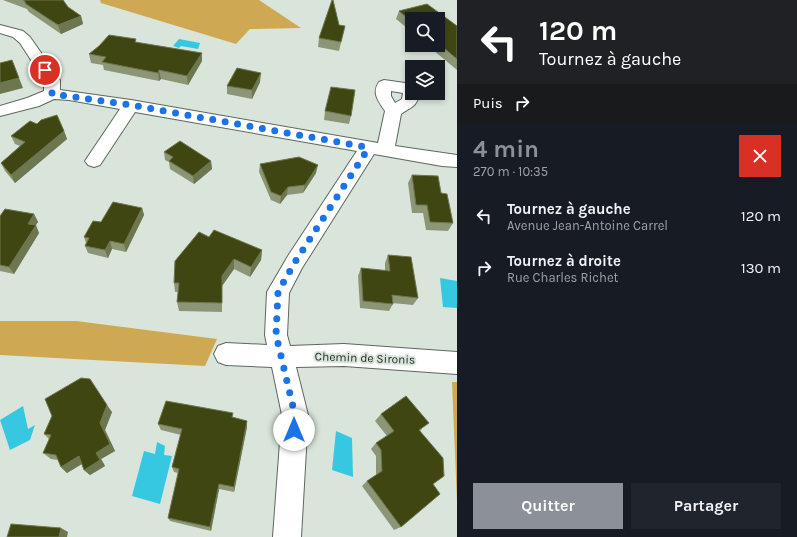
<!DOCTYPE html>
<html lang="fr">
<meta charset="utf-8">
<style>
:root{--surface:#171b24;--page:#20242c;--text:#f1f3f6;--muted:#9ea1a6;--accent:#8c9099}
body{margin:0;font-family:Karla,sans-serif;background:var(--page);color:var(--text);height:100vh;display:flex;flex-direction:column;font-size:15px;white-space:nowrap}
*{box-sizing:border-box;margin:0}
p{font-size:13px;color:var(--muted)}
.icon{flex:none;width:22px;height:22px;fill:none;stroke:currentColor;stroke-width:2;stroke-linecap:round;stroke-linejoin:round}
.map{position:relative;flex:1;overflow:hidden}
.panel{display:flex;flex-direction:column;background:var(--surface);width:340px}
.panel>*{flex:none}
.guide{background:#202124;color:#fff;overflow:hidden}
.buttons{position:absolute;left:405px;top:12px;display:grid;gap:8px}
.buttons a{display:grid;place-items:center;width:40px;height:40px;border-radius:0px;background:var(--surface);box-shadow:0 2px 6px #0003;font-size:20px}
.pin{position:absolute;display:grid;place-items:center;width:34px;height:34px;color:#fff;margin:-17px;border:2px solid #fff;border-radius:50%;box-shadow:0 1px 4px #0007}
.me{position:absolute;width:44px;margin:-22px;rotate:0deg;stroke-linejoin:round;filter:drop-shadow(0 0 3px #0008)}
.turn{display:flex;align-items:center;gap:14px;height:84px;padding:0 16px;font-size:18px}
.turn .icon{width:52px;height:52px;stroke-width:2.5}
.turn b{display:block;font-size:28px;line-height:34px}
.then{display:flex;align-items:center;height:38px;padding:0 16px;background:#0003;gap:8px;font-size:15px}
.round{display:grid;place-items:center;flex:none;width:42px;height:42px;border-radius:0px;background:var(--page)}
.summary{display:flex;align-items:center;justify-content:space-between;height:68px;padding:0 16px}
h1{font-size:24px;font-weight:700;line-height:30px;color:var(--accent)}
.primary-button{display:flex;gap:8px;margin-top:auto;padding:8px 16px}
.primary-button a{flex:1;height:46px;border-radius:0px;background:var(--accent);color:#fff;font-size:16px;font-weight:700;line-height:46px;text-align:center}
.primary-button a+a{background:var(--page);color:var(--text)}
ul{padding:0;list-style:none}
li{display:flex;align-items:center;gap:12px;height:52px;padding:0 16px}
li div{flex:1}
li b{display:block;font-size:15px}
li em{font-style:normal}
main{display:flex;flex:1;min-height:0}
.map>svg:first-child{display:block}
.green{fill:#cfa854}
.water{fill:#36c8e0}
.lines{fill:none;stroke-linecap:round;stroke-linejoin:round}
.minor-casing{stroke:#5e675f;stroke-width:2}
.minor{fill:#fff;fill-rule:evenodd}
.wall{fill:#8c9676}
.shaded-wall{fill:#6d764e}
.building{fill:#3f4612;stroke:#6d764e}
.route{stroke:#1a73e8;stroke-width:7;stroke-dasharray:0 12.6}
.labels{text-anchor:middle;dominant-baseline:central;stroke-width:4;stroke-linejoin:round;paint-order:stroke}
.street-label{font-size:12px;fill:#252925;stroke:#d9e5da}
</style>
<main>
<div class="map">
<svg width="457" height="537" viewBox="0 0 457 537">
<rect width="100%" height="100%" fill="#d9e5da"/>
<!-- green -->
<g class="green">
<path d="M100,0H259L301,28L250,29L236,44L101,3Z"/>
<path d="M0,321H76L217,339L205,366L0,355Z"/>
<path d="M452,382H457V502Z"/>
</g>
<!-- water -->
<g class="water">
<path d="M179,39L200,43L198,49L181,46L179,48L173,46Z"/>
<path d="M440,278L457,281V308L443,307Z"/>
<path d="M23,406L28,429L35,425L30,440L10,450L0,420Z"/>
<path d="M336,431L352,438L353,477L332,470Z"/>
<path d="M157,442L165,446L164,455L172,456L160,504L132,496L144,451L155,454Z"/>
</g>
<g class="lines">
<defs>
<path id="minor" d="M0,25L23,31L30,37L60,80V90L131,100L378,143L385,111C379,102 371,93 379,82L384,80L412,84V93H419C418,106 411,107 401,114L395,146L457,155V167L442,166L374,154L302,268L289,293L287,335L290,346L344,344L457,352V374L344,366L296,367L308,415L301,537H273L282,415L272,367L226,365L218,362L214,354L218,346L226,343L267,345L265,335L267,292L288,256L357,151L135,112L100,165L94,167L88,165L85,161L120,109L69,100L54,99L39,106L0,116V106L27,98L44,91V80L20,43L13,37L0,33ZM391,91L403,93L402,99L395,103L391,96Z"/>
</defs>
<!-- minor casing -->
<use href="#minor" class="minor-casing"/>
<!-- minor -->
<use href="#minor" class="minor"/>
</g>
<!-- wall -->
<g class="wall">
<path d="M3,0H63L68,7L81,16L83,24L61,34L29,12L27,9Z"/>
<path d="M427,4L457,26V70L427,45H438V19H412V32L396,19L399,11Z"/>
<path d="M339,25L345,26L339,51L318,47L319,38Z"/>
<path d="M137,42L202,61L188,85L161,79L159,81L104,70L103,65L91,63L89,54Z"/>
<path d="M260,82L252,99L227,94V86Z"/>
<path d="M325,111L351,116L349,124L324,120Z"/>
<path d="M37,124L64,131L67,139L15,183L5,171L1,163L20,146L15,144L11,136Z"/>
<path d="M164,152L211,161L212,169L194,184L170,169L169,162L165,160Z"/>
<path d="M260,164L316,173L303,193L287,195L280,204L271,200L259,172Z"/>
<path d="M412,175L441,193L453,223L448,231L426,230L423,213H412L408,183Z"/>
<path d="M142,208L144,215L126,252L112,249L108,258L88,253L85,246L86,243L84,237L101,222Z"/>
<path d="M34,214L38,222L35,225L39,233L14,274L0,271V216Z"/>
<path d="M209,237L262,250L261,260L250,277L234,269L222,286V312L179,311L177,302L178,292H175L174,283Z"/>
<path d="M388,255L418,298L413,305L392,303L393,304L389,311L360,308L358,276L361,268L385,271V263Z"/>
<path d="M112,412L105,430L115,451L101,459L105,466L90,475L84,470L82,464L67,473L61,467L58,460L51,459L43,453L49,439L44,434Z"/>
<path d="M381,414L422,429L420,431L433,484L401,527L394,530L362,486L367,481L376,475V456L371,449L376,443L387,436L375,421Z"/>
<path d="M233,418L247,421V427L234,492L219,489L211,531L170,521L168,518L178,473L174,472L172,467L181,435L161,430L158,424Z"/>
</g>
<!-- shaded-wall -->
<g class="shaded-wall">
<path d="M81,16L83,24L61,34L58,25Z"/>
<path d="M202,53V61L188,85L187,76Z"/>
<path d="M159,70L161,79L159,81L158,73Z"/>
<path d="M261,73L260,82L252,99V90Z"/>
<path d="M19,78L23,88L0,94V83Z"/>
<path d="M64,131L67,139L15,183L11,175Z"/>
<path d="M211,161L212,169L194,184L193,176Z"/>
<path d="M318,165L316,173L303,193L305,185Z"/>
<path d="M288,187L287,195L280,204L281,196Z"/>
<path d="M142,208L144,215L126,252L124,244Z"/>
<path d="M34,214L38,222L32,231L28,224Z"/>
<path d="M36,225L39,233L14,274L9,267Z"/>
<path d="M110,241L112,249L108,258L105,250Z"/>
<path d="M262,250L261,260L250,277L251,267Z"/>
<path d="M234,259V269L222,286V312V276Z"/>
<path d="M107,405L112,412L105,430L115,451L101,459L105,466L90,475L84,470L96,453L100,423Z"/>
<path d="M247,421V427L234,492V487Z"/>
<path d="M79,456L85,462L67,473L61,467Z"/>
<path d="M219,484V489L211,531L210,527Z"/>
<path d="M61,528L68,532L67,537H59Z"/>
</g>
<!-- building -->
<g class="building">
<path d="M23,0H63L68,7L81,16L58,25L26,4L24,0Z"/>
<path d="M332,0H333L339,25L345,26L341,42L319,38Z"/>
<path d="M427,4L457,26V59L438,43V19H412V22L399,11Z"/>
<path d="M109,35L136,39L135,42L202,53L187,76L159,70L158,73L102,62L106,57L89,54L99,46Z"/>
<path d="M12,60L19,78L0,83V63Z"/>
<path d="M237,68L261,73L252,90L227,86Z"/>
<path d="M331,87L355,90L351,116L325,111Z"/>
<path d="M57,115L64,131L11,175L1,163L25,142L11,136L30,121L37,124L41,120Z"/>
<path d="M180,141L211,161L193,176L169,161L173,157L164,152Z"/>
<path d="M299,157L318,165L305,185L288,187L281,196L271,192L260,164Z"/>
<path d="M412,175L438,176L441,193L447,194L453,223L430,222L427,205H416Z"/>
<path d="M113,202L142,208L124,244L110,241L105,250L85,246L89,238L84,237L93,221L101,222Z"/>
<path d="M5,209L34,214L28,224L36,225L9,267L0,265V216Z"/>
<path d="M214,230L262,250L251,267L234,259L222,276V303L177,302L179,283H174L175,261L199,232L209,237Z"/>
<path d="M388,255L411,257L418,298L392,295L393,304L363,301L361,268L390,271Z"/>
<path d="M81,378L90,379L107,405L100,423L110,444L96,453L100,460L84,470L79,456L61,467L56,455L43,453L51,435L44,434L52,416L45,399Z"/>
<path d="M406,396L429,423L419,430L443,458L444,476L433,484L440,494L401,527L367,481L382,471L381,450L376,443L394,431L381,414Z"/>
<path d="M166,401L233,413L232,417L247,421L234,487L219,484L210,527L168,518L179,469L172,467L182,429L158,424Z"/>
<path d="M11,524L61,528L59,537H7Z"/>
</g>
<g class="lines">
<!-- route -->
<path class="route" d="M45,70L52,80V94L131,105L366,147V152L295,262L278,292L276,335L295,415L294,430"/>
</g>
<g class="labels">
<!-- street labels -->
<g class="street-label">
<text transform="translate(365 358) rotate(2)">Chemin de Sironis</text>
</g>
</g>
</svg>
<div class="buttons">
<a><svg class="icon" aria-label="search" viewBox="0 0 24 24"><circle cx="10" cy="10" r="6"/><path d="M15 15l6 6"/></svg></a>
<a><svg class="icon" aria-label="layers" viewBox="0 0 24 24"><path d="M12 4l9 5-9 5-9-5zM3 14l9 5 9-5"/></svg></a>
</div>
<div class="pin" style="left:45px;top:70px;background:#d93025"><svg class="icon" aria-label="arrive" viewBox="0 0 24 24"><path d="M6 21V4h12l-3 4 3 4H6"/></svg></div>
<svg class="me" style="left:294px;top:430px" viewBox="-20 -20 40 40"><circle r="19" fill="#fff"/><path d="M0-13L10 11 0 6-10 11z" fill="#1a73e8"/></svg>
</div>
<section class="panel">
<div class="guide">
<div class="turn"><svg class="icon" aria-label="left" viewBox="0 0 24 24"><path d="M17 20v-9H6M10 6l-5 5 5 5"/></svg><div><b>120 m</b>Tournez à gauche</div></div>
<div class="then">Puis<svg class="icon" aria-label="right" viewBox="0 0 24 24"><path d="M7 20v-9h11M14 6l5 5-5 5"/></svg></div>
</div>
<div class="summary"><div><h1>4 min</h1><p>270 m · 10:35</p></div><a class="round" style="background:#d93025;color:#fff"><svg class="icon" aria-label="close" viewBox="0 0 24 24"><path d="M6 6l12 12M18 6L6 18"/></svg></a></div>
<ul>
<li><svg class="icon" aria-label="left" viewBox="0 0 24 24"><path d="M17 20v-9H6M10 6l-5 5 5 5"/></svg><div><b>Tournez à gauche</b><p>Avenue Jean-Antoine Carrel</p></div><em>120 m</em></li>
<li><svg class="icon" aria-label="right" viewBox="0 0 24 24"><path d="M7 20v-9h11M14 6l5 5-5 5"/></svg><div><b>Tournez à droite</b><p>Rue Charles Richet</p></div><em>130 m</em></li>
</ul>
<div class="primary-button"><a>Quitter</a><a>Partager</a></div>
</section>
</main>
